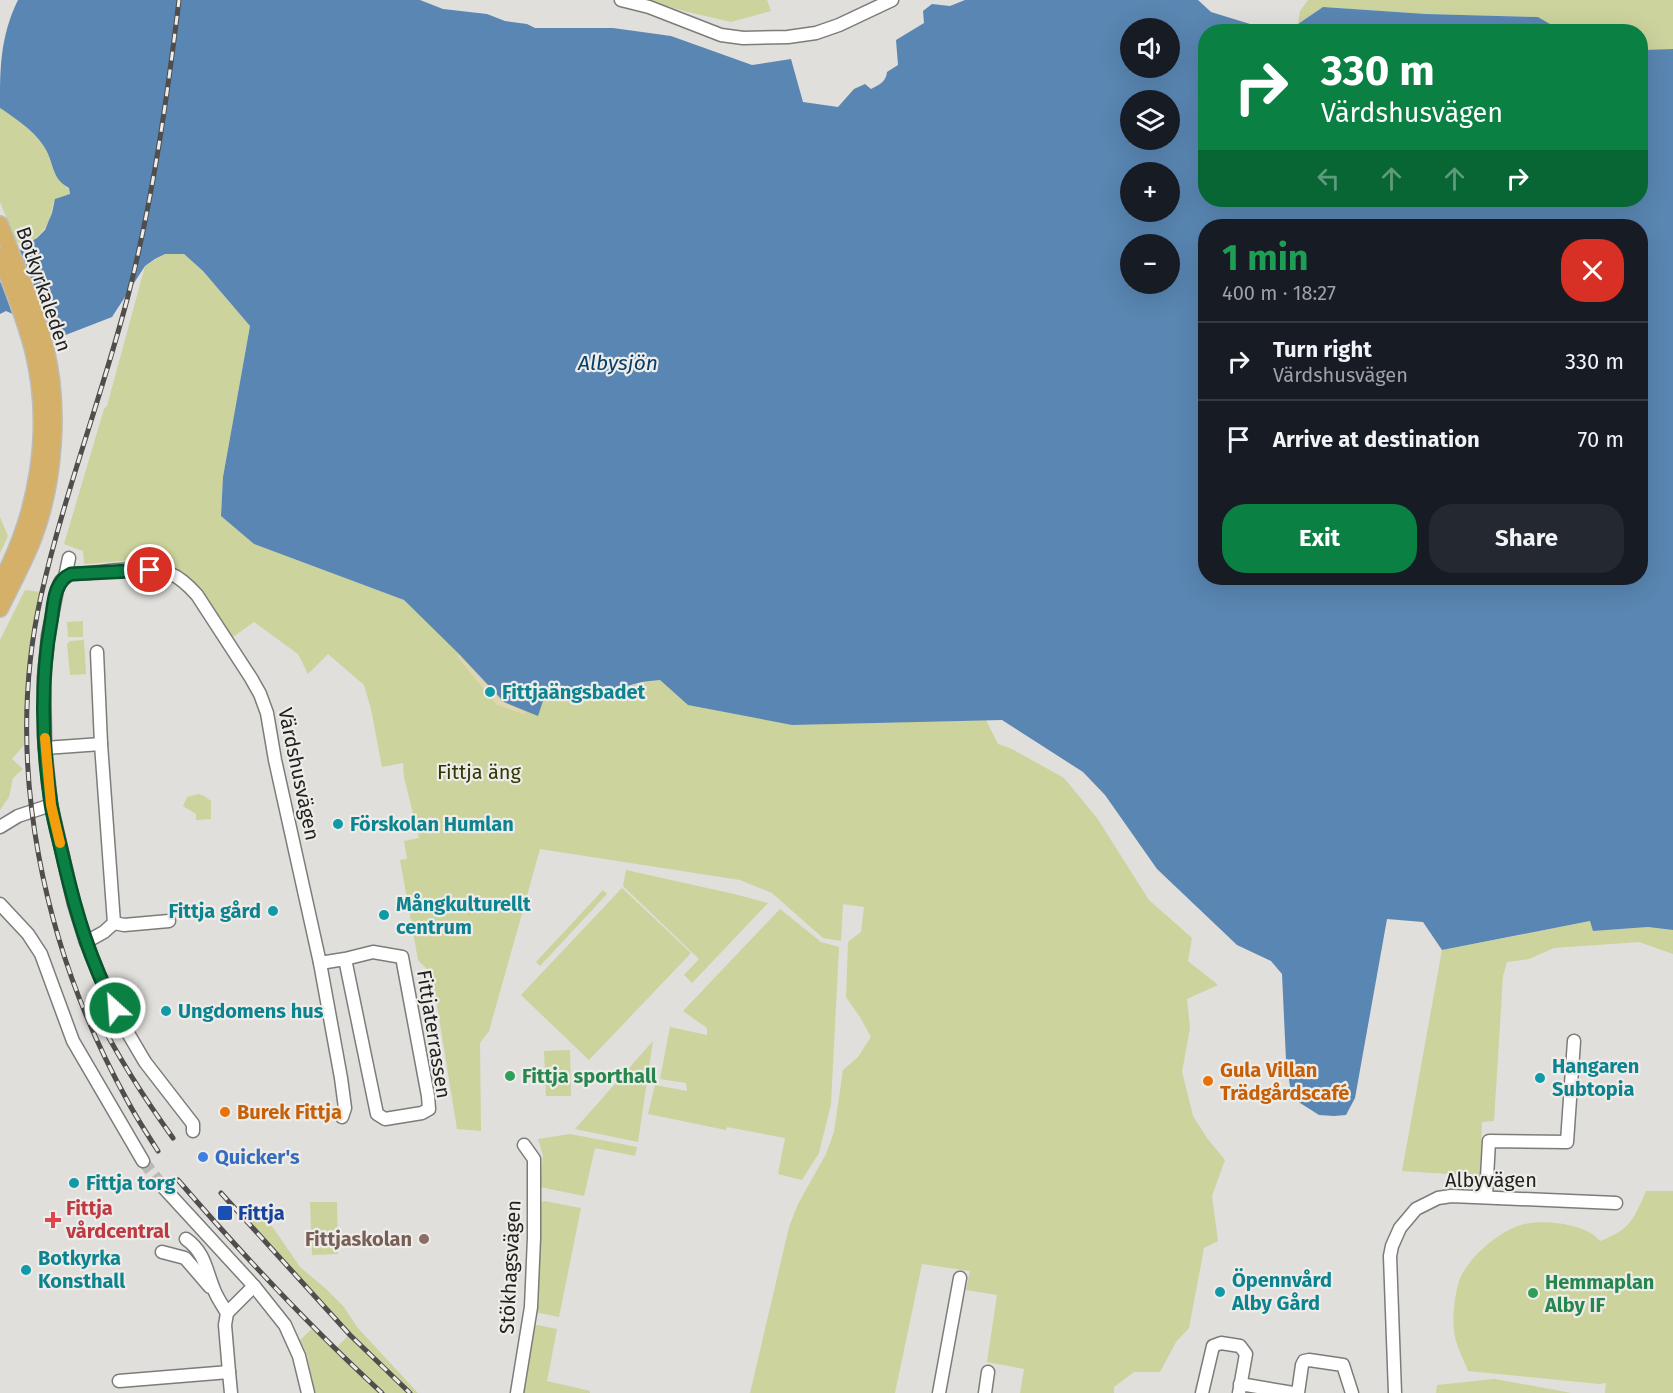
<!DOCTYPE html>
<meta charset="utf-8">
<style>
:root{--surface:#171b24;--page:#242831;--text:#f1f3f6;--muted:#9ea1a6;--line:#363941;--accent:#0b8043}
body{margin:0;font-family:"Fira Sans",sans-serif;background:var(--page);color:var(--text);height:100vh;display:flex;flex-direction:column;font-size:22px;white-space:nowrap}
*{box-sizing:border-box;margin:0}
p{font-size:20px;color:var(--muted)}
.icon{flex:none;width:33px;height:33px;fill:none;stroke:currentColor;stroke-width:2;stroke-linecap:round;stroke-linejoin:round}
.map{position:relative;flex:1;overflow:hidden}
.details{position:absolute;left:1198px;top:219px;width:450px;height:366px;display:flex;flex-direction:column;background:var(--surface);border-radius:24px;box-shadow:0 6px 24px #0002}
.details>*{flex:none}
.top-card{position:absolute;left:1198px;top:24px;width:450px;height:183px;border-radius:24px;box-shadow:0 6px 24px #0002;background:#0b8043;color:#fff;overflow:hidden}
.tools{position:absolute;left:1120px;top:18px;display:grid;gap:12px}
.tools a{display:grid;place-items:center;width:60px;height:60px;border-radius:50%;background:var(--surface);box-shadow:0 6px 24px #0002;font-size:30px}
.pin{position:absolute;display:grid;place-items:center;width:51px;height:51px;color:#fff;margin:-26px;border:3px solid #fff;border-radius:50%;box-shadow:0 2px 6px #0007}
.me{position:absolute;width:66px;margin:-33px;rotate:334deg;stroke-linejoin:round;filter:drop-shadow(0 0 4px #0008)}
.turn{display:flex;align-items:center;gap:21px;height:126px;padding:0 24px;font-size:27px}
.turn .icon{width:78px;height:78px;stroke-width:2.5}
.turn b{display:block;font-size:42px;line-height:51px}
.lanes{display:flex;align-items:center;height:57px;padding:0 24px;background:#0003;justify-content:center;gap:30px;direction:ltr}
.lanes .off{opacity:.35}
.round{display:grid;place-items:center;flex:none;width:63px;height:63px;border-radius:24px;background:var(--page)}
.headline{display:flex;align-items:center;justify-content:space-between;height:102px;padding:0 24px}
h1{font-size:36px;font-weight:700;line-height:45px;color:#1e9e55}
.primary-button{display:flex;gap:12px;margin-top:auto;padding:12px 24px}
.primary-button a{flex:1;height:69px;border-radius:24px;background:var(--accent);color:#fff;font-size:24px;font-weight:700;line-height:69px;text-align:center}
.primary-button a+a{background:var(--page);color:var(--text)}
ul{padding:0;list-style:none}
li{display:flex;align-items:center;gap:18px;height:78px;padding:0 24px;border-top:2px solid var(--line)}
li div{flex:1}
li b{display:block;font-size:22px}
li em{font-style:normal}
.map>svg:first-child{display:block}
.green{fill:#ccd39d}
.sand{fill:#dfd5b1}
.water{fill:#5986b2;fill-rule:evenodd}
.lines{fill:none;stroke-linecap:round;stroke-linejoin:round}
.minor-tunnel{stroke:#bab9b5;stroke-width:12;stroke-dasharray:12 6;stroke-linecap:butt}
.minor-casing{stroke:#7c7c79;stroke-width:15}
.major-casing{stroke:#bcbcbc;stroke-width:18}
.minor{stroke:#fff;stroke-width:12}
.major{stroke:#d4b068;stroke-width:15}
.rail-casing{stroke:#4f4e4c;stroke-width:5}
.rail{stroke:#edece9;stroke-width:3;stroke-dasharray:9;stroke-linecap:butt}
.route-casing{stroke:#07532c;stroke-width:15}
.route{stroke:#0b8043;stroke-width:10}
.slow{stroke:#f59e0b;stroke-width:10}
.culture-dot{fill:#0f9aa8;stroke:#edece9;stroke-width:2}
.leisure-dot{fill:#2e9e5b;stroke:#edece9;stroke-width:2}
.food-dot{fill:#e8710a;stroke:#edece9;stroke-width:2}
.shop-dot{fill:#3f7fe0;stroke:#edece9;stroke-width:2}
.transit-dot{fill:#1a4fb4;stroke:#edece9;stroke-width:2}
.health-dot{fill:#e0444e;stroke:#edece9;stroke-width:2}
.education-dot{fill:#8d6e63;stroke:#edece9;stroke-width:2}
.labels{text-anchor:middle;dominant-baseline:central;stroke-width:4.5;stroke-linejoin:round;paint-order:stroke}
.street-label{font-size:20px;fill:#21211f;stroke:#edece9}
.culture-label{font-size:20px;font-weight:bold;fill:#0d838f;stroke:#edece9;text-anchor:start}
.park-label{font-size:20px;fill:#323604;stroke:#edece9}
.food-label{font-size:20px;font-weight:bold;fill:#c56008;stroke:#edece9;text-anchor:start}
.leisure-label{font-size:20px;font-weight:bold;fill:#27864d;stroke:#edece9;text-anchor:start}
.shop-label{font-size:20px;font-weight:bold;fill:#366cbe;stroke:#edece9;text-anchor:start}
.health-label{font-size:20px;font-weight:bold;fill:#be3a42;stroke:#edece9;text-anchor:start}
.transit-label{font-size:20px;font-weight:bold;fill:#164399;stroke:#edece9;text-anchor:start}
.education-label{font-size:20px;font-weight:bold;fill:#785e54;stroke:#edece9;text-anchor:end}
.water-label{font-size:21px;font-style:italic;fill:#073e68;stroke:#edece9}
</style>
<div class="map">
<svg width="1673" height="1393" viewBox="0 0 1673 1393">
<rect width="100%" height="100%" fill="#e0dfdb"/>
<!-- green -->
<g class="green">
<path d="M647,0H767L771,11L731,22L684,11Z"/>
<path d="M1308,0H1673V49L1641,50V32L1562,31L1538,17L1426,14L1323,7L1298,24L1300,11Z"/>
<path d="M0,108C15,118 33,130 43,145C53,160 52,179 69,189L70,194L53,203C51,225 42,236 23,246L16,241L0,202Z"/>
<path d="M165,254H184L203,271L250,326L223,477L221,516L254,544L404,600L460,655L504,702L564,697L660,680L670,689L792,725L986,720L998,744L1012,749L1064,778L1097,818L1149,900L1192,938L1188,961L1218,985L1187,999L1190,1028L1182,1072L1193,1116L1207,1138L1225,1160L1212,1196L1218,1241L1204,1248L1189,1328L1176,1342L1160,1372H1134L1114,1387V1393H1020L1024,1369L987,1362L997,1295L966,1290L970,1271L922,1264L895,1393H750L789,1227L798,1204L826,1154L834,1132L843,1070L858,1057L871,1037L860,1017L846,997L848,942L861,932L864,907L843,904L841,941L823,938L772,893L740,880L540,849L489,1031L480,1043L481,1131L457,1129L432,974L418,960L400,860L407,859L404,841L419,838L404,777L403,763L382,767L371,709L364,685L328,654L308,674L298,654L254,622L230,639C216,617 197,577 173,566C151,555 108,563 84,564L83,551L64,544L104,409L107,406L145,266Z"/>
<path d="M0,517L8,536L0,553Z"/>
<path d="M25,590L40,592L30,645L25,697L24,745L12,759L23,769L13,778L9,797L0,810V640Z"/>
<path d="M83,621V637H68L67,622Z"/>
<path d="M84,640L86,674L70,675L67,644L70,641Z"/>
<path d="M199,794L204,796L211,801V819L196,820V814L183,806L187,797Z"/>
<path d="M626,870L734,894L768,903L692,983L684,975L699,959L623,886Z"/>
<path d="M622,888L691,953L589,1060L521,995Z"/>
<path d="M603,890L607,894L540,966L536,962Z"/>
<path d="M780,909L821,942L839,947L831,1104L819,1153L802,1180L778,1174L785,1138L727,1127L726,1130L648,1114L655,1085L687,1091L686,1083L660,1079L670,1027L707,1035V1028L683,1011Z"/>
<path d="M1591,921L1593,931L1648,927L1673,930V954L1639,942L1554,948L1529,959L1507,962L1503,976L1494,1121L1482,1122L1480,1176L1402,1171L1442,950Z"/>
<path d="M653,1041L638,1142L575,1129Z"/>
<path d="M570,1050L571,1096H546L544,1051Z"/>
<path d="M570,1134L637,1147L635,1156L595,1148L584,1196L540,1187L543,1155L538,1139Z"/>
<path d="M1646,1191H1673V1393H1605L1606,1383L1599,1384L1468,1371C1464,1361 1459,1351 1456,1341C1451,1323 1454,1299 1459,1281C1466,1260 1497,1233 1518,1226C1539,1218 1586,1223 1600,1241C1630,1230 1634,1219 1646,1191Z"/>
<path d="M544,1201L581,1208L559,1317L535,1312L540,1203Z"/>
<path d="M310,1202H337L338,1254L312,1255Z"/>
<path d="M247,1212L265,1216L300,1267L326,1289L344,1307L357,1327L418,1393H315L307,1355L300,1340L315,1326L336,1348L351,1333L244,1216Z"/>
<path d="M537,1325L557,1329L547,1381L590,1391V1393H522L533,1327Z"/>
<path d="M1495,1379L1571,1393H1436L1437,1385Z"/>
</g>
<!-- sand -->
<path class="sand" d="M457,653L503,702L526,712L523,714L497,705L459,659Z"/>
<!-- water -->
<path class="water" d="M18,0H420L443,9L487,14L505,21L527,24L535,28H613L671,36L752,65L791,59L803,102L838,107L854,89L865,84L871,89C879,85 886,82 887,72L898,65L896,40L924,23L923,11L932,4L950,6L965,0H1198L1211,12L1250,24H1298L1323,7L1426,14L1538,17L1562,31L1206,32V200H1641V50L1673,49V930L1648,927L1593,931L1590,921L1442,950L1423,922L1387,919L1355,1098L1346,1115L1334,1116L1319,1115L1297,1101L1290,1086L1286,1060L1282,974L1271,961L1237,945L1157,869L1105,795L1083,772L1002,720L792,725L688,705L660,680L642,682L586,697L544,698L538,716L504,702L460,655L404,600L254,544L221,516L223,477L250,326L203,271L184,254H165L155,259L145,266L112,317L63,336L6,311L0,314V283L23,246L37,238L45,230L52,213L55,199L70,194L69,188C50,178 55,162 43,145C33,130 15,118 0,108C0,68 0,37 18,0ZM1131,28H1170V68H1131ZM1131,100H1170V140H1131ZM1131,172H1170V212H1131ZM1206,226H1641V578H1206ZM1131,244H1170V284H1131Z"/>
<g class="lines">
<!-- minor-tunnel -->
<path class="minor-tunnel" d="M143,1161L164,1188"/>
<defs>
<g id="minor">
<path d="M621,0L649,7L721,35L743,38L788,37L816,33L839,25L892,0"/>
<path d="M69,558L65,577L61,581L57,590L48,636L44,677L45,748L51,805L74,904L86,942L105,989L125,1028L145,1062L193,1124V1131"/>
<path d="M65,577L71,574C97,574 148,563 171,574C181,578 189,586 197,595L251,678L260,694L267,713L275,760L320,963L341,1078L345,1108L342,1117"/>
<path d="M45,748L101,744"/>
<path d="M0,827L18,816L51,805"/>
<path d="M0,904L28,934L41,954L73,1041L143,1161"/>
<path d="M114,923L124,925L169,921"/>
<path d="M86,942L104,932L114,923L101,744L97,652"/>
<path d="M320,963L345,959L377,1114L385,1119L422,1113L429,1109L428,1096L402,957L373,952L345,959"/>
<path d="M164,1188L254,1286L285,1325L299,1356L308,1393"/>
<path d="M1486,1196L1489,1141L1567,1142L1574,1041"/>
<path d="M186,1239C206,1253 206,1272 215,1292C218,1299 223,1306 227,1313L254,1286"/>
<path d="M162,1252L185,1258L210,1287"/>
<path d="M229,1372L231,1393"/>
<path d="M119,1381L229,1372L225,1325L227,1313"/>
<path d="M1240,1384L1293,1393"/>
<path d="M517,1393L531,1307L534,1238V1159L524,1145"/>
<path d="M939,1393L960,1278"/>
<path d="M985,1393L988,1372"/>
<path d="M1202,1393L1213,1346L1221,1343L1240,1346L1246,1354L1239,1393"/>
<path d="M1298,1393L1302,1365L1304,1361L1309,1360L1343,1365L1352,1393"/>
<path d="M1395,1393L1390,1256L1392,1246L1400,1228L1416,1209L1438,1198L1451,1196L1616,1203"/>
</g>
<g id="major">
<path d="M0,224C15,264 34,303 45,345C61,407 55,488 30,547C21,568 10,589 0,609"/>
<path d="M0,256C12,287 25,319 33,351C52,429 38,514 0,583"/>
</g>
</defs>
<!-- minor casing -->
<use href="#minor" class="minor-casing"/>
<!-- major casing -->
<use href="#major" class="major-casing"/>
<!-- minor -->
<use href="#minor" class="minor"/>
<!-- major -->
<use href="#major" class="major"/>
<defs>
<g id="rail">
<path d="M91,1003C114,1051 142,1095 173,1138"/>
<path d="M158,1151C147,1134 136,1117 127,1100C44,950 3,765 41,596C64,494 102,396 128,296C153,198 167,99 179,0"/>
<path d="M178,1180C242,1254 309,1326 382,1393"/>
<path d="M221,1193L350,1335L410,1393"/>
</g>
</defs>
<!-- rail casing -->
<use href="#rail" class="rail-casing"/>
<!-- rail -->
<use href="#rail" class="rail"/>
</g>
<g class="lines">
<defs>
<path id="route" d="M115,1008C90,961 76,913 64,862C60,843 54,823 51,804C42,744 40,682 51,622C54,605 53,582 71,574L150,570"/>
</defs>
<!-- route casing -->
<use href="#route" class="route-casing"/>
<!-- route -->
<use href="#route" class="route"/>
<!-- slow -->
<path class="slow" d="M45,738L51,805L60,843"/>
</g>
<!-- markers -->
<g class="culture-dot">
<circle cx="490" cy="692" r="6"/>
<circle cx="338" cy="824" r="6"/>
<circle cx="273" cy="911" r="6"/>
<circle cx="384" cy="915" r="6"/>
<circle cx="166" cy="1011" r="6"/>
<circle cx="1540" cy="1078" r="6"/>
<circle cx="74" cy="1183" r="6"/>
<circle cx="26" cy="1270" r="6"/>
<circle cx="1220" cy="1292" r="6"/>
</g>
<g class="leisure-dot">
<circle cx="510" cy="1076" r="6"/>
<circle cx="1533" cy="1293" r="6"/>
</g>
<g class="food-dot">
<circle cx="1208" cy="1081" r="6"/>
<circle cx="225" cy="1112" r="6"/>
</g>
<circle class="shop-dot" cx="203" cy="1157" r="6"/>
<rect class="transit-dot" x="217" y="1205" width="16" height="16" rx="3"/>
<path class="health-dot" d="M50 1211h6v6h6v6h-6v6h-6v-6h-6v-6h6z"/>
<circle class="education-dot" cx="424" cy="1239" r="6"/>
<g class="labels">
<!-- street labels -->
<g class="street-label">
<text transform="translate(44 289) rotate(71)">Botkyrkaleden</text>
<text transform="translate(299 774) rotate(78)">Värdshusvägen</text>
<text transform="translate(434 1034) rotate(81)">Fittjaterrassen</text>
<text x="1491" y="1180">Albyvägen</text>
<text transform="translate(510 1267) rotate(-87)">Stökhagsvägen</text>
</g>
<!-- culture labels -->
<g class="culture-label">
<text x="502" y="692">Fittjaängsbadet</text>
<text x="350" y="824">Förskolan Humlan</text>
<text x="396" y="904">Mångkulturellt<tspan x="396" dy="23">centrum</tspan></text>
<text x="261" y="911" text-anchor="end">Fittja gård</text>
<text x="178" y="1011">Ungdomens hus</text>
<text x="1552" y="1066">Hangaren<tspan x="1552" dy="23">Subtopia</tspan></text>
<text x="86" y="1183">Fittja torg</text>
<text x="38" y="1258">Botkyrka<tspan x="38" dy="23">Konsthall</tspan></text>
<text x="1232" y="1280">Öpennvård<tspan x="1232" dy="23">Alby Gård</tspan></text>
</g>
<!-- park labels -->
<g class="park-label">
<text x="479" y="772">Fittja äng</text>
</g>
<!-- food labels -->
<g class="food-label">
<text x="1220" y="1070">Gula Villan<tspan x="1220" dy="23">Trädgårdscafé</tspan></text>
<text x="237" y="1112">Burek Fittja</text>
</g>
<!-- leisure labels -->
<g class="leisure-label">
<text x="522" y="1076">Fittja sporthall</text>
<text x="1545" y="1282">Hemmaplan<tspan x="1545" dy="23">Alby IF</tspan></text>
</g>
<!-- shop labels -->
<g class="shop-label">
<text x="215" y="1157">Quicker's</text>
</g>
<!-- health labels -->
<g class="health-label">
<text x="66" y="1208">Fittja<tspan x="66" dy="23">vårdcentral</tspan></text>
</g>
<!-- transit labels -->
<g class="transit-label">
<text x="238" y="1213">Fittja</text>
</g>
<!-- education labels -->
<g class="education-label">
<text x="412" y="1239">Fittjaskolan</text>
</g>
<!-- water labels -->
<g class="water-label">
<text x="618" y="363">Albysjön</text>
</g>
</g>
</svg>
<div class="tools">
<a><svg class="icon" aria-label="sound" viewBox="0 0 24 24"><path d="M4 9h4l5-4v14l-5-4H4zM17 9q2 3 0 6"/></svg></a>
<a><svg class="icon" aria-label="layers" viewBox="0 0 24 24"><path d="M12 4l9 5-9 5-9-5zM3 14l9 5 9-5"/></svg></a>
<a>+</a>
<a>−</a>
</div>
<div class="pin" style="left:150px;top:570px;background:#d93025"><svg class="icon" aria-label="arrive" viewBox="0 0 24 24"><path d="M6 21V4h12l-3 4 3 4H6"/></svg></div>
<svg class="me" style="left:115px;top:1008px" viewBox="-20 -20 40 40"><circle r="17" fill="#0b8043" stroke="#fff" stroke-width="3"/><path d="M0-11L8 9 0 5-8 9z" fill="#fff"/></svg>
<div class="top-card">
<div class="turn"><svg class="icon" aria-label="right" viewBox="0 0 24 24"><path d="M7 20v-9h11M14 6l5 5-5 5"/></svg><div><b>330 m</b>Värdshusvägen</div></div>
<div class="lanes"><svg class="icon off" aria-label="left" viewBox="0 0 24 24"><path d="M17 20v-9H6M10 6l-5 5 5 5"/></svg><svg class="icon off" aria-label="ahead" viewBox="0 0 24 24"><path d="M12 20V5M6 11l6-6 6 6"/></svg><svg class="icon off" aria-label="ahead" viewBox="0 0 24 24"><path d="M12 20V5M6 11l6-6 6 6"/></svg><svg class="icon" aria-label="right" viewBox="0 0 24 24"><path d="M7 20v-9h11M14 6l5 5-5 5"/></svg></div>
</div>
<section class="details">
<div class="headline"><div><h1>1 min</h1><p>400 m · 18:27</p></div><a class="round" style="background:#d93025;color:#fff"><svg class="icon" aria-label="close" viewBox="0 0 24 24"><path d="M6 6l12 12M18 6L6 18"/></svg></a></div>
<ul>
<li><svg class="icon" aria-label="right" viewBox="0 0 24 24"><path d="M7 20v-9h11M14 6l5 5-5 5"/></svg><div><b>Turn right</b><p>Värdshusvägen</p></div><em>330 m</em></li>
<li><svg class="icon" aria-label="arrive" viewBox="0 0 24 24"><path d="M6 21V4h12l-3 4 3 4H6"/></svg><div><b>Arrive at destination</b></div><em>70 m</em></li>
</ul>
<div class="primary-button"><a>Exit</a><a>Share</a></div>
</section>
</div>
